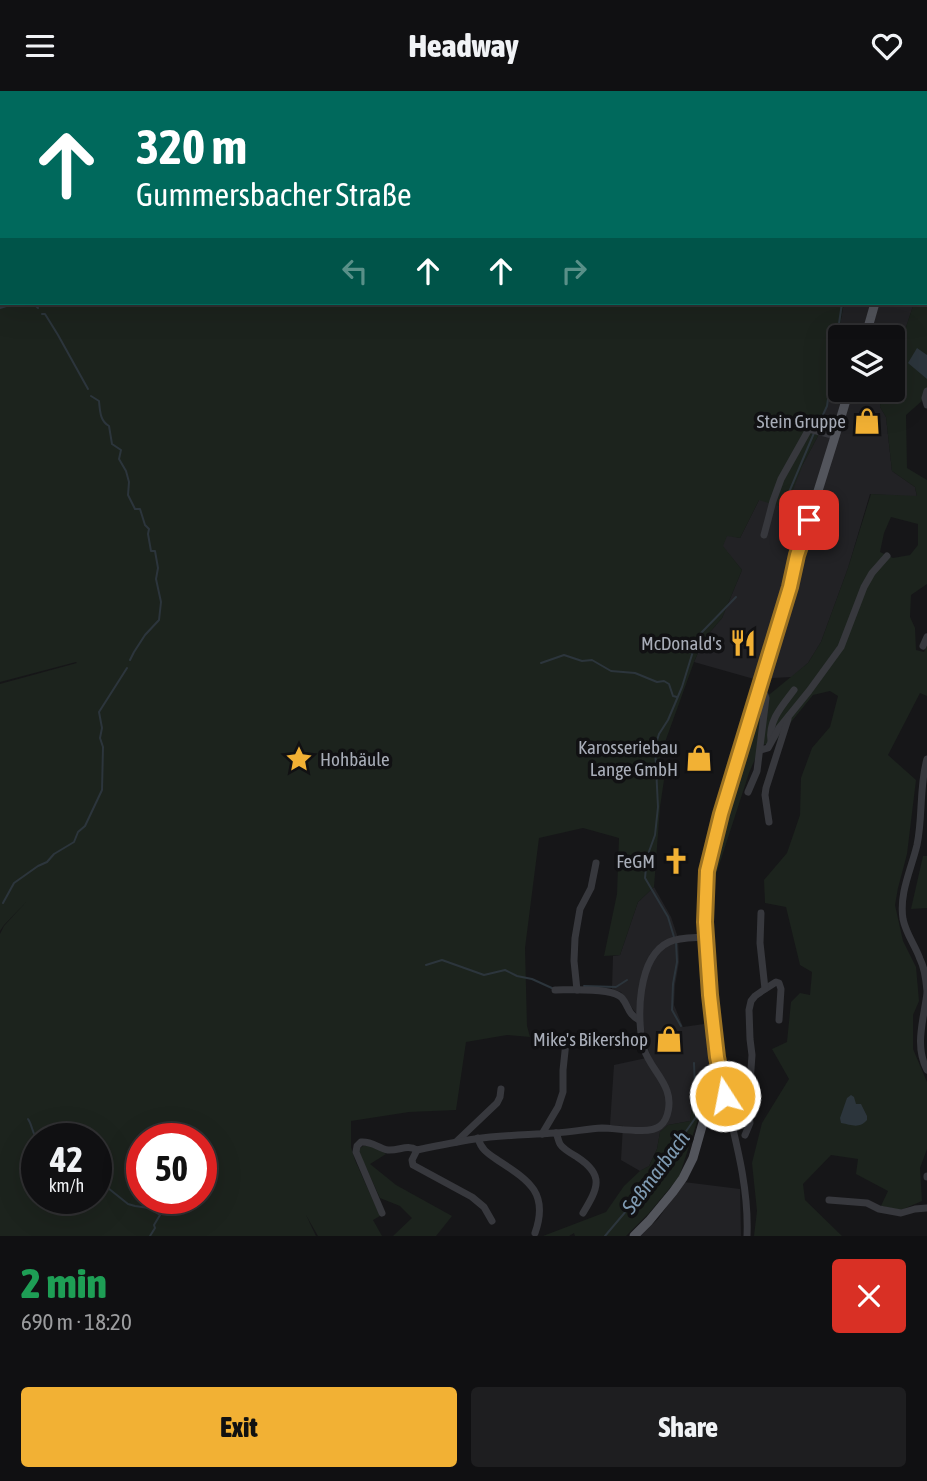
<!DOCTYPE html>
<meta charset="utf-8">
<style>
:root{--surface:#101012;--page:#1e1e20;--text:#f1f3f6;--muted:#9c9d9f;--line:#303032;--accent:#f2b134}
body{margin:0;font-family:"Asap Condensed",sans-serif;background:var(--page);color:var(--text);height:100vh;display:flex;flex-direction:column;font-size:26px;white-space:nowrap}
*{box-sizing:border-box;margin:0}
p{font-size:23px;color:var(--muted)}
.icon{flex:none;width:38px;height:38px;fill:none;stroke:currentColor;stroke-width:2;stroke-linecap:round;stroke-linejoin:round}
.map{position:relative;height:1145px;overflow:hidden}
.panel{display:flex;flex-direction:column;background:var(--surface);flex:1}
.panel>*{flex:none}
.guide{position:absolute;left:0px;top:0px;width:928px;height:214px;box-shadow:0 7px 28px #0002,0 0 0 2px var(--line);background:#00695c;color:#fff;overflow:hidden}
.tools{position:absolute;left:828px;top:234px;display:grid;gap:14px}
.tools a{display:grid;place-items:center;width:77px;height:77px;border-radius:7px;background:var(--surface);box-shadow:0 7px 28px #0002,0 0 0 2px var(--line);font-size:35px}
.speed{position:absolute;left:21px;top:1032px;display:flex;gap:14px;font-size:35px;font-weight:700;text-align:center}
.speed>*{display:grid;place-content:center;width:91px;height:91px;border-radius:50%;background:var(--surface);box-shadow:0 7px 28px #0002,0 0 0 2px var(--line);line-height:1}
.speed small{font-size:18px;font-weight:400}
.speed .limit{border:10px solid #d22;background:#fff;color:#111}
.pin{position:absolute;display:grid;place-items:center;width:60px;height:60px;color:#fff;margin:-30px;border-radius:14px;box-shadow:0 4px 10px #0006}
.me{position:absolute;width:77px;margin:-38px;rotate:349deg;stroke-linejoin:round;filter:drop-shadow(0 0 5px #0008)}
.turn{display:flex;align-items:center;gap:24px;height:147px;padding:0 21px;font-size:32px}
.turn .icon{width:91px;height:91px;stroke-width:2.5}
.turn b{display:block;font-size:49px;line-height:60px}
.lanes{display:flex;align-items:center;height:66px;padding:0 21px;background:#0003;justify-content:center;gap:35px;direction:ltr}
.lanes .off{opacity:.35}
.round{display:grid;place-items:center;flex:none;width:74px;height:74px;border-radius:7px;background:var(--page)}
.headline{display:flex;align-items:center;justify-content:space-between;height:119px;padding:0 21px}
h1{font-size:42px;font-weight:800;line-height:52px;color:#1e9e55}
.cta{display:flex;gap:14px;margin-top:auto;padding:14px 21px}
.cta a{flex:1;height:80px;border-radius:7px;background:var(--accent);color:#111;font-size:28px;font-weight:800;line-height:80px;text-align:center}
.cta a+a{background:var(--page);color:var(--text)}
header{display:flex;justify-content:space-between;align-items:center;height:91px;padding:0 21px;background:var(--surface);font-size:32px;font-weight:800}
.map>svg:first-child{display:block}
.built{fill:#222225}
.green{fill:#1c231d;fill-rule:evenodd}
.water{fill:#2c353c}
.lines{fill:none;stroke-linecap:round;stroke-linejoin:round}
.stream{stroke:#2c353c;stroke-width:2}
.minor{stroke:#37383d;stroke-width:7}
.major{stroke:#53555c;stroke-width:9}
.route-casing{stroke:#9d7322;stroke-width:18}
.route{stroke:#f2b134;stroke-width:12}
.labels{text-anchor:middle;dominant-baseline:central;stroke-width:7;stroke-linejoin:round;paint-order:stroke}
.poi-label{font-size:19px;fill:#a8adb8;stroke:#111113;text-anchor:end}
.water-label{font-size:21px;font-style:italic;fill:#7f9bb3;stroke:#111113}
</style>
<header><svg class="icon" aria-label="menu" viewBox="0 0 24 24"><path d="M4 6h16M4 12h16M4 18h16"/></svg>Headway<svg class="icon" aria-label="heart" viewBox="0 0 24 24"><path d="M12 20l-8-8c-3-5 5-10 8-4 3-6 11-1 8 4z"/></svg></header>
<div class="map">
<svg width="927" height="1145" viewBox="0 0 927 1145">
<rect width="100%" height="100%" fill="#161618"/>
<!-- built -->
<g class="built">
<path d="M844,212H914L898,260L893,264L892,247H840V299H881L880,316L886,326L892,380L915,396L917,406L870,403L848,477L821,551L808,572L792,586L754,588L694,571L704,548L722,527L742,479L722,455L727,444L740,447L759,409L803,373L818,345L829,306L834,265Z"/>
<path d="M654,796L671,826L678,847L679,871L675,894L674,914L683,936L704,933L710,968L707,993L695,994L690,1030L668,1034L660,1041L657,1058L649,1075L640,1080L621,1069L623,1035L610,1034L614,974L651,966L647,955L643,932L621,901L612,898L613,865L620,864L638,811Z"/>
<path d="M684,1091L740,1098L741,1145H640L658,1128Z"/>
</g>
<!-- green -->
<g class="green">
<path d="M191,0H426L427,2H190Z"/>
<path d="M0,4L2,5V212H844L834,265L829,306L818,345L803,373L786,417L759,409L740,447L727,445L723,455L742,479L722,527L704,548L694,571L660,665L664,689L660,716L654,796L638,811L620,864L604,865L617,803L619,747L583,737L539,747L525,857L527,935L530,946L507,944L466,951L456,1019L409,1021L351,1030V1056L355,1069L380,1125L373,1129L382,1145H318L306,1124L316,1145H0V843L4,835L27,810L4,834L0,840V593L77,572L76,571L0,591ZM37,1048H96V1108H37ZM142,1048H201V1108H142Z"/>
<path d="M926,203H927V297L923,309L906,324L907,377L927,389V493L911,504L910,526L915,537L916,559L924,561L927,554V605L920,602L888,664L916,689L907,763L898,797L895,814L903,850L916,876L919,910L913,924V958L927,991V1058L920,1077L922,1110L901,1119L881,1115L888,1100L856,1083L858,1068L831,1064L803,1093L805,1109L842,1145H754L757,1120L752,1072L762,1032L789,988L772,958L787,951L791,911L800,902L810,904L812,881L800,874L786,816L765,812L764,789L787,762L800,724L801,687L812,657L830,636L838,605L830,600L813,604L774,652L761,654L749,682L710,802L712,774L759,612L808,572L821,551L848,477L871,403L917,405L915,396L892,380L886,326L880,316L881,299H892L893,264L898,260L914,212H926ZM891,426L918,433V454L910,464L893,467L880,461L884,442Z"/>
<path d="M923,765H927V817L911,818Z"/>
<path d="M694,1002L703,1006L700,1022L679,1086L649,1122L626,1145H575L574,1142L569,1145H543L606,1121L624,1095L640,1080L649,1075L657,1058L660,1041L668,1034L690,1030Z"/>
<path d="M363,1055H374L386,1063L370,1073L396,1094L452,1125L436,1145H393L412,1127L400,1115L380,1107L358,1059Z"/>
</g>
<!-- water -->
<g class="water">
<path d="M917,257L927,264V288L908,272Z"/>
<path d="M851,1004L854,1006L856,1013H861L867,1025V1029C859,1038 852,1034 841,1032L840,1027L847,1007Z"/>
</g>
<g class="lines">
<!-- stream -->
<g class="stream">
<path d="M843,0L844,2"/>
<path d="M140,2L141,0"/>
<path d="M33,212L38,217"/>
<path d="M0,217L16,212"/>
<path d="M42,223H45L58,244L88,298"/>
<path d="M91,305L99,310C100,320 100,330 109,335L112,353L121,359L119,368L126,380L129,391L128,404L135,418H140L145,434L149,438L148,443L151,460H155L158,477L156,488L161,511L159,529L145,544L134,561L130,569"/>
<path d="M817,337L827,315L842,212"/>
<path d="M780,433L787,406L814,342"/>
<path d="M541,572L564,564L582,570L592,569L611,580L635,582L657,591L664,590L669,593L673,605L677,606"/>
<path d="M3,812L14,792L38,775L47,771L54,763L74,751L78,741L85,735L102,699L103,656L100,647L102,637L99,621L127,577"/>
<path d="M674,846L668,826L645,787L647,766L655,744L658,716L655,656L659,643L668,629L682,596L694,557L701,542L736,506"/>
<path d="M676,851L677,871L673,893L672,919L681,935"/>
<path d="M426,874L442,869L484,884L505,879L517,885L532,888L554,898"/>
<path d="M584,895L616,896L627,889"/>
<path d="M28,1028C33,1035 32,1044 38,1048"/>
<path d="M96,1091L108,1097L128,1113L135,1115L149,1117L160,1124L154,1134L155,1137L150,1145"/>
<path d="M605,1145L649,1093L666,1065L680,1049L696,1026L697,1012L695,998L694,972"/>
</g>
<!-- minor -->
<g class="minor">
<path d="M160,0V2"/>
<path d="M491,0V2"/>
<path d="M622,0L629,2"/>
<path d="M792,0L793,2"/>
<path d="M129,2L130,0"/>
<path d="M926,27L927,29"/>
<path d="M0,200L2,198"/>
<path d="M927,300L925,307L927,314"/>
<path d="M764,444L773,410L781,388L809,338L836,345"/>
<path d="M923,555L927,546"/>
<path d="M771,650C768,630 782,615 794,599"/>
<path d="M761,659L768,657L779,637L809,600L841,556L864,496L872,482L887,465"/>
<path d="M927,668C919,696 923,726 917,754C911,779 899,802 903,828C906,843 915,854 920,868C925,878 926,888 927,900"/>
<path d="M748,701L757,680L766,607L765,604L758,596"/>
<path d="M769,731L765,704L766,697L788,628"/>
<path d="M765,898L776,891L779,892L781,898L779,929"/>
<path d="M555,899C569,899 612,896 622,907C630,917 627,922 639,929"/>
<path d="M577,899L574,870L575,847L580,818L591,797L596,772"/>
<path d="M927,902C924,928 914,954 927,979"/>
<path d="M746,1000L750,992L752,964L750,948L749,919L751,910L755,905L765,898L760,852L761,822"/>
<path d="M556,1042C557,1043 559,1052 560,1053C563,1058 572,1063 577,1066C605,1084 598,1097 583,1122"/>
<path d="M542,1043L558,1016L563,1001V979L566,951L574,950"/>
<path d="M745,1044L750,1032L746,1000L725,1005C736,1051 749,1097 747,1145"/>
<path d="M478,1047C481,1058 487,1062 496,1068C526,1088 550,1100 535,1142"/>
<path d="M456,1051L497,1012L500,1006L501,998"/>
<path d="M417,1059L412,1069L413,1074L472,1106L484,1116L492,1130"/>
<path d="M927,1085V1086"/>
<path d="M829,1109L867,1112L879,1118L901,1122L915,1118L927,1117"/>
<path d="M382,1122L356,1061L357,1055L361,1051C372,1050 378,1057 388,1059C399,1060 407,1053 417,1059C436,1055 455,1051 475,1048C501,1044 528,1044 555,1042C571,1041 587,1038 602,1037C617,1037 649,1044 660,1035C669,1028 671,1011 667,1000C662,985 649,974 644,958C636,929 637,866 669,851C680,846 694,847 706,846"/>
</g>
<!-- major -->
<g class="major">
<path d="M888,2V0"/>
<path d="M865,247L875,212"/>
<path d="M708,1014L711,1011L725,1005L717,966L710,904L704,813L707,780L721,723L790,496C807,430 830,365 849,299"/>
<path d="M634,1145L649,1130L673,1101L683,1087L693,1067L708,1014L709,999L716,971"/>
</g>
</g>
<g class="lines">
<defs>
<path id="route" d="M725,1005L717,966L710,904L705,831L707,780L721,723L790,496L797,464L809,429"/>
</defs>
<!-- route casing -->
<use href="#route" class="route-casing"/>
<!-- route -->
<use href="#route" class="route"/>
</g>
<!-- icons -->
<defs>
<symbol id="shop-bare" viewBox="-9 -9 18 18"><path d="M-5-2.5h2.3a2.7 3.5 0 0 1 5.4 0H5L5.5 6h-11ZM-1.5-2.5h3a1.5 2.3 0 0 0-3 0Z" fill="#f2b134" stroke="#111113" stroke-width="2.5" paint-order="stroke"/></symbol>
<symbol id="restaurant-bare" viewBox="-9 -9 18 18"><path d="M-5-6h1v4h1v-4h1v4h1v-4h1v5L-1.5 .5V6h-2V.5L-5-1ZM5-6V6H3V1.5H1.5Q1.5-4 5-6Z" fill="#f2b134" stroke="#111113" stroke-width="2.5" paint-order="stroke"/></symbol>
<symbol id="sight-bare" viewBox="-9 -9 18 18"><path d="M0-6L1.8-2.2L6-1.7L2.9 1.2L3.7 5.4L0 3.3L-3.7 5.4L-2.9 1.2L-6-1.7L-1.8-2.2Z" fill="#f2b134" stroke="#111113" stroke-width="2.5" paint-order="stroke"/></symbol>
<symbol id="church-bare" viewBox="-9 -9 18 18"><path d="M-1.2-6h2.4v3.5h3.3v2.4h-3.3V6h-2.4V-.1h-3.3v-2.4h3.3Z" fill="#f2b134" stroke="#111113" stroke-width="2.5" paint-order="stroke"/></symbol>
</defs>
<g fill-rule="evenodd">
<use href="#shop-bare" x="848" y="311" width="38" height="38"/>
<use href="#restaurant-bare" x="724" y="533" width="38" height="38"/>
<use href="#shop-bare" x="680" y="648" width="38" height="38"/>
<use href="#sight-bare" x="280" y="649" width="38" height="38"/>
<use href="#church-bare" x="657" y="751" width="38" height="38"/>
<use href="#shop-bare" x="650" y="929" width="38" height="38"/>
</g>
<g class="labels">
<!-- poi labels -->
<g class="poi-label">
<text x="846" y="330">Stein Gruppe</text>
<text x="722" y="552">McDonald's</text>
<text x="678" y="656">Karosseriebau<tspan x="678" dy="22">Lange GmbH</tspan></text>
<text x="320" y="668" text-anchor="start">Hohbäule</text>
<text x="655" y="770">FeGM</text>
<text x="648" y="948">Mike's Bikershop</text>
</g>
<!-- water labels -->
<g class="water-label">
<text transform="translate(655 1081) rotate(-53)">Seßmarbach</text>
</g>
</g>
</svg>
<div class="tools">
<a><svg class="icon" aria-label="layers" viewBox="0 0 24 24"><path d="M12 4l9 5-9 5-9-5zM3 14l9 5 9-5"/></svg></a>
</div>
<div class="speed"><div>42<small>km/h</small></div><div class="limit">50</div></div>
<div class="pin" style="left:809px;top:429px;background:#d93025"><svg class="icon" aria-label="arrive" viewBox="0 0 24 24"><path d="M6 21V4h12l-3 4 3 4H6"/></svg></div>
<svg class="me" style="left:725px;top:1005px" viewBox="-20 -20 40 40"><circle r="17" fill="#f2b134" stroke="#fff" stroke-width="3"/><path d="M0-11L8 9 0 5-8 9z" fill="#fff"/></svg>
<div class="guide">
<div class="turn"><svg class="icon" aria-label="ahead" viewBox="0 0 24 24"><path d="M12 20V5M6 11l6-6 6 6"/></svg><div><b>320 m</b>Gummersbacher Straße</div></div>
<div class="lanes"><svg class="icon off" aria-label="left" viewBox="0 0 24 24"><path d="M17 20v-9H6M10 6l-5 5 5 5"/></svg><svg class="icon" aria-label="ahead" viewBox="0 0 24 24"><path d="M12 20V5M6 11l6-6 6 6"/></svg><svg class="icon" aria-label="ahead" viewBox="0 0 24 24"><path d="M12 20V5M6 11l6-6 6 6"/></svg><svg class="icon off" aria-label="right" viewBox="0 0 24 24"><path d="M7 20v-9h11M14 6l5 5-5 5"/></svg></div>
</div>
</div>
<section class="panel">
<div class="headline"><div><h1>2 min</h1><p>690 m · 18:20</p></div><a class="round" style="background:#d93025;color:#fff"><svg class="icon" aria-label="close" viewBox="0 0 24 24"><path d="M6 6l12 12M18 6L6 18"/></svg></a></div>
<div class="cta"><a>Exit</a><a>Share</a></div>
</section>
